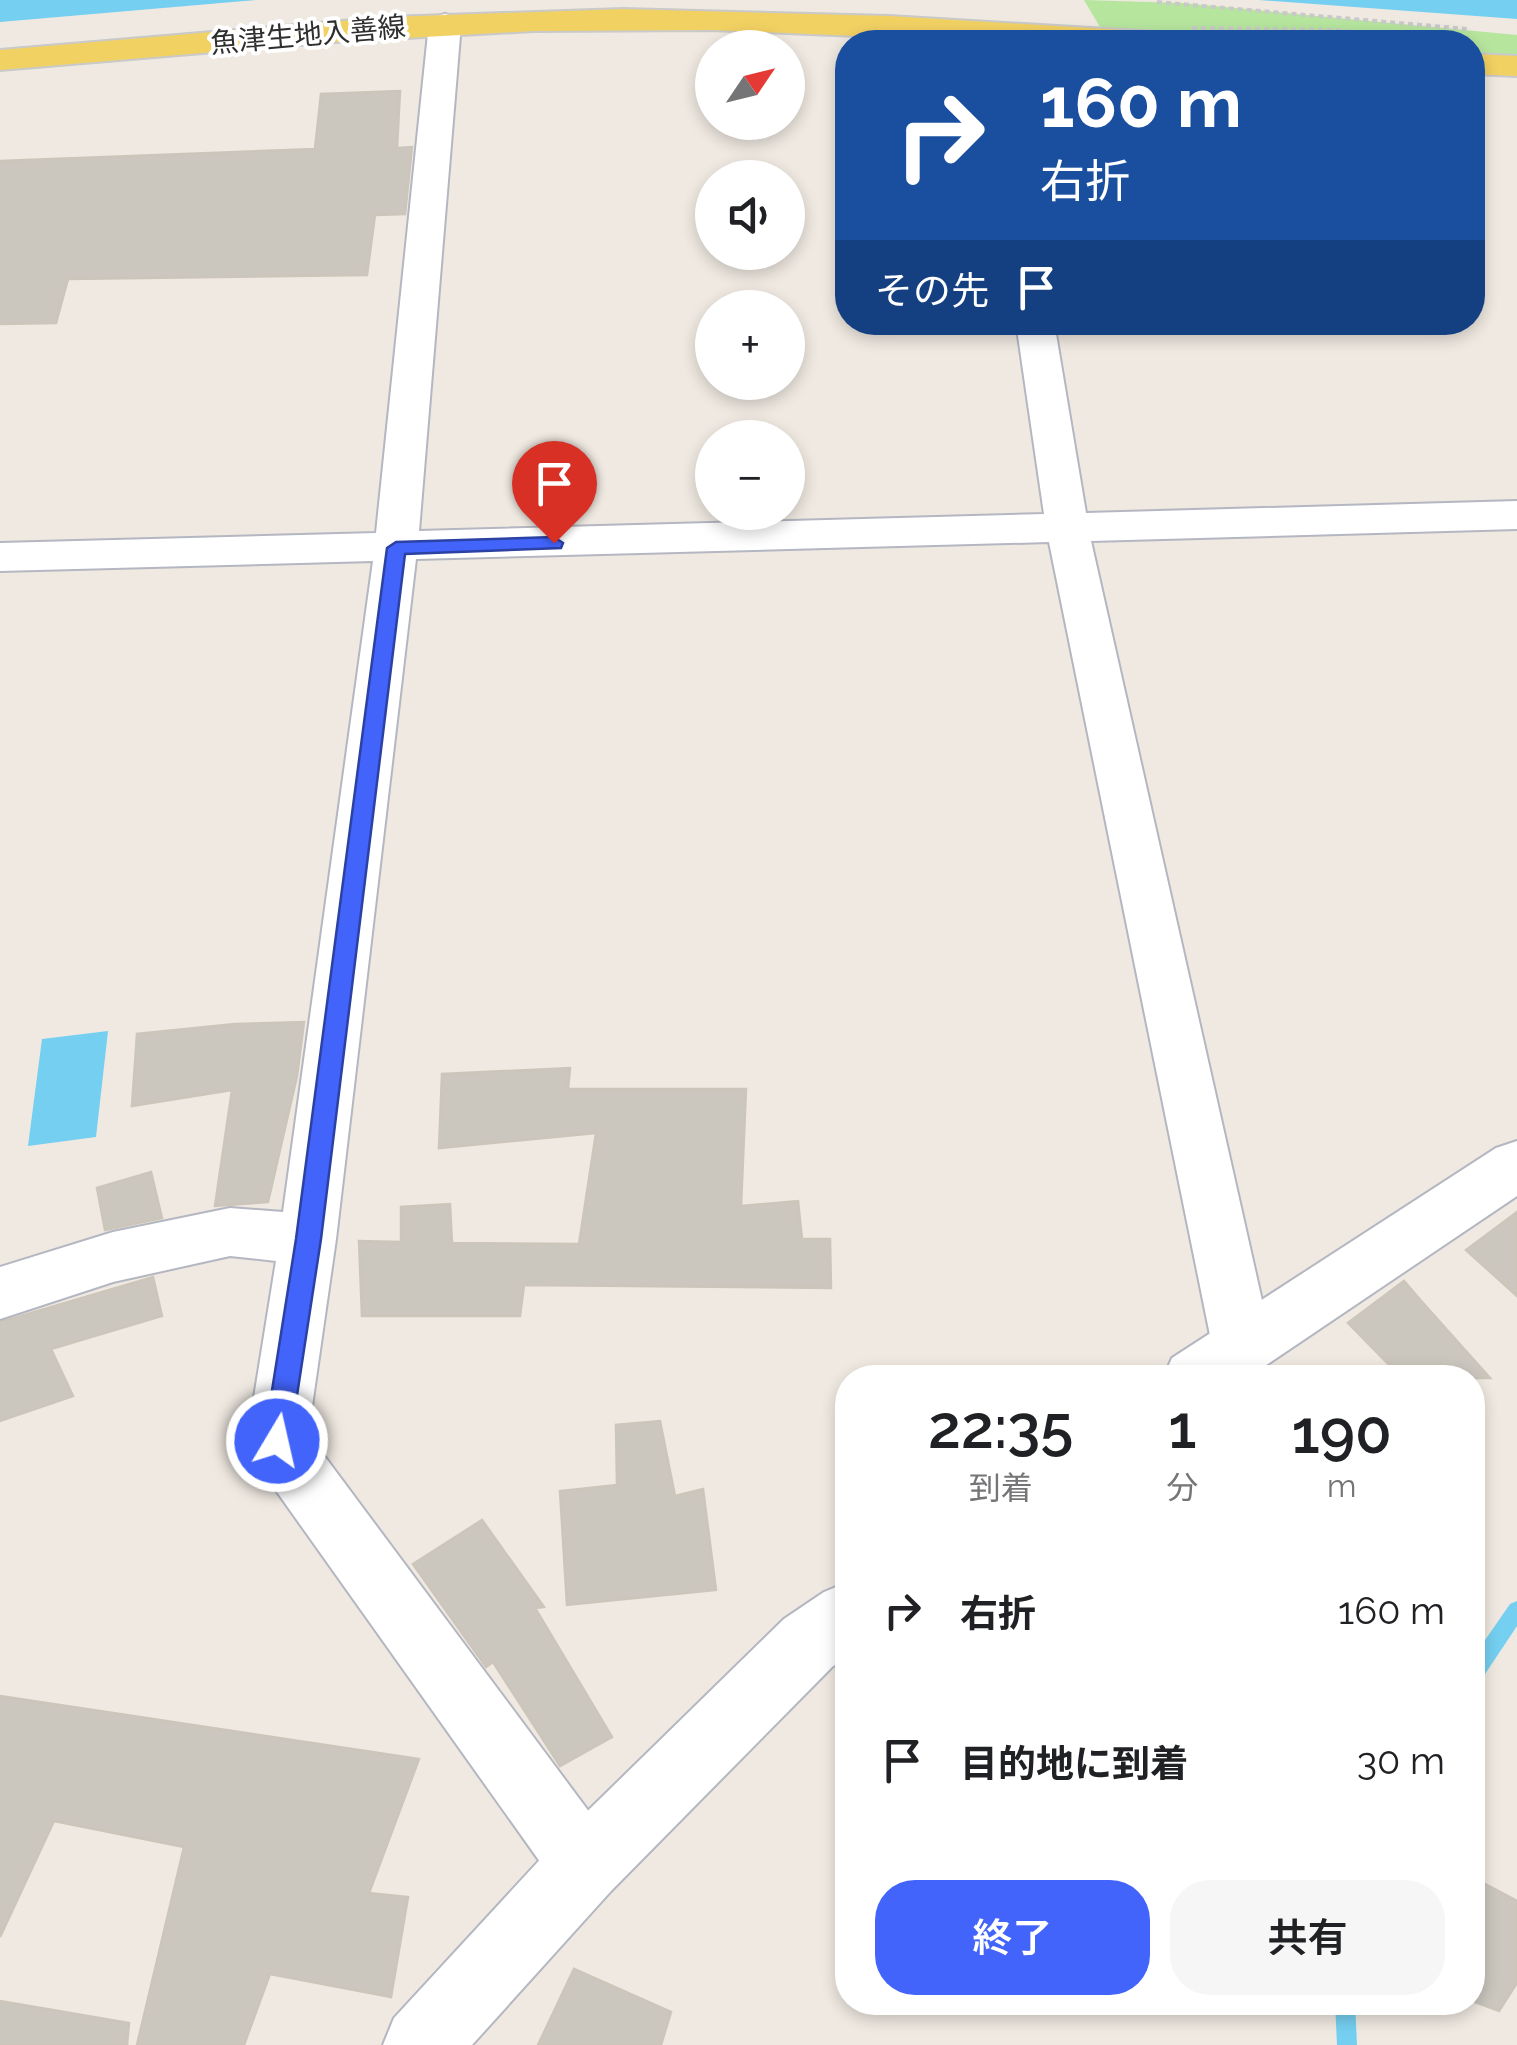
<!DOCTYPE html>
<html lang="ja">
<meta charset="utf-8">
<style>
:root{--surface:#fff;--page:#f6f6f6;--text:#202124;--muted:#757577;--accent:#4264fb}
body{margin:0;font-family:Raleway,"Noto Sans JP",sans-serif;background:var(--page);color:var(--text);height:100vh;display:flex;flex-direction:column;font-size:38px;white-space:nowrap}
*{box-sizing:border-box;margin:0}
p{font-size:32px;color:var(--muted)}
.icon{flex:none;width:55px;height:55px;fill:none;stroke:currentColor;stroke-width:2;stroke-linecap:round;stroke-linejoin:round}
.map{position:relative;flex:1;overflow:hidden}
.drawer{position:absolute;left:835px;top:1365px;width:650px;height:650px;display:flex;flex-direction:column;background:var(--surface);border-radius:40px;box-shadow:0 5px 15px #0003}
.drawer>*{flex:none}
.guide{position:absolute;left:835px;top:30px;width:650px;height:305px;border-radius:40px;box-shadow:0 5px 15px #0003;background:#1a4fa0;color:#fff;overflow:hidden}
.needle{width:65px;rotate:55deg}
.controls{position:absolute;left:695px;top:30px;display:grid;gap:20px}
.controls a{display:grid;place-items:center;width:110px;height:110px;border-radius:50%;background:var(--surface);box-shadow:0 5px 15px #0003;font-size:50px}
.pin{position:absolute;display:grid;place-items:center;width:85px;height:85px;color:#fff;margin:-102px -42px;border-radius:50% 50% 50% 0;rotate:-45deg;box-shadow:0 0 10px #0007}
.pin .icon{rotate:45deg}
.me{position:absolute;width:110px;margin:-55px;rotate:9deg;stroke-linejoin:round;filter:drop-shadow(0 0 8px #0008)}
.turn{display:flex;align-items:center;gap:35px;height:210px;padding:0 40px;font-size:45px}
.turn .icon{width:130px;height:130px;stroke-width:2.5}
.turn b{display:block;font-size:70px;line-height:85px}
.then{display:flex;align-items:center;height:95px;padding:0 40px;background:#0003;gap:20px;font-size:38px}
.eta{display:flex;justify-content:space-evenly;align-items:center;height:170px;text-align:center}
.eta b{font-size:60px;font-weight:600;line-height:70px}
.action{display:flex;gap:20px;margin-top:auto;padding:20px 40px}
.action a{flex:1;height:115px;border-radius:40px;background:var(--accent);color:#fff;font-size:40px;font-weight:600;line-height:115px;text-align:center}
.action a+a{background:var(--page);color:var(--text)}
ul{padding:0;list-style:none}
li{display:flex;align-items:center;gap:30px;height:150px;padding:0 40px}
li div{flex:1}
li b{display:block;font-size:38px}
li em{font-style:normal}
.map>svg:first-child{display:block}
.green{fill:#b6e59e}
.water{fill:#75cff0}
.lines{fill:none;stroke-linecap:round;stroke-linejoin:round}
.stream{fill:#75cff0;fill-rule:evenodd}
.building{fill:#cbc7bf;stroke:#cbc5ba;stroke-width:2.5}
.minor-casing{stroke:#b4b7c1;stroke-width:4}
.tertiary-casing{stroke:#b4b7c1;stroke-width:4}
.primary-casing{stroke:#c9c9c9;stroke-width:4}
.path{stroke:#c9c9c9;stroke-width:4;stroke-dasharray:5 4;stroke-linecap:butt}
.minor{fill:#fff;fill-rule:evenodd}
.tertiary{fill:#fff;fill-rule:evenodd}
.primary{fill:#f2d163;fill-rule:evenodd}
.route{fill:#4264fb;stroke:#2b41a3;stroke-width:2.5}
.labels{text-anchor:middle;dominant-baseline:central;stroke-width:8;stroke-linejoin:round;paint-order:stroke}
.far-street-label{font-size:28px;fill:#2e2e2e;stroke:#fff}
</style>
<div class="map">
<svg width="1517" height="2045" viewBox="0 0 1517 2045">
<rect width="100%" height="100%" fill="#efe9e1"/>
<!-- green -->
<path class="green" d="M1084,0L1182,3L1517,35V66L1473,64L1472,42L1107,39Z"/>
<!-- water -->
<g class="water">
<path d="M0,0H256L0,22Z"/>
<path d="M1259,0H1517V19Z"/>
<path d="M108,1031L96,1137L28,1146L42,1039Z"/>
</g>
<g class="lines">
<!-- stream -->
<g class="stream">
<path d="M1517,1601V1626L1479,1683L1472,1685V1659L1510,1604Z"/>
<path d="M1335,2002H1355L1357,2045H1337Z"/>
</g>
</g>
<!-- building -->
<g class="building">
<path d="M400,91L397,148L412,147L405,214L375,215L367,275L68,279L56,323L0,324V161L315,149L321,94Z"/>
<path d="M304,1022L297,1076L268,1202L215,1206L232,1090L132,1106L137,1034L235,1024Z"/>
<path d="M570,1068L568,1089H746L741,1206L798,1201L802,1239H830L831,1288L524,1285L520,1316H362L359,1241L401,1242V1207L450,1204L452,1243L579,1244L596,1133L439,1148L442,1074Z"/>
<path d="M151,1172L162,1218L105,1230L97,1188Z"/>
<path d="M1517,1212V1296L1466,1250Z"/>
<path d="M153,1277L162,1316L51,1349L73,1396L0,1421V1322Z"/>
<path d="M1404,1281L1423,1303L1490,1378H1402L1348,1323Z"/>
<path d="M660,1421L675,1496L703,1489L716,1590L567,1605L560,1491L617,1485L616,1425Z"/>
<path d="M482,1520L544,1607L535,1608L612,1737L560,1766L493,1662L486,1667L413,1564Z"/>
<path d="M0,1696L419,1759L369,1893L408,1897L391,1997L270,1974L244,2045H137L184,1847L54,1821L0,1937Z"/>
<path d="M1472,1877L1517,1901V1983L1499,2011L1472,2001Z"/>
<path d="M574,1969L671,2012L661,2045H538Z"/>
<path d="M0,2001L129,2023L127,2045H0Z"/>
</g>
<g class="lines">
<defs>
<path id="minor" d="M445,14L456,17L461,24L419,531L1044,514L1016,322H1054L1086,513L1517,501V529L1091,541L1272,1345L1263,1364L1242,1371L1221,1364L1212,1345L1049,542L416,559L336,1239L308,1434L610,1840L620,1865L610,1890L585,1900L560,1890L255,1461L247,1441L276,1261L230,1256L113,1282L0,1319V1267L113,1232L230,1208L283,1212L373,561L0,571V543L376,533L429,24L434,17Z"/>
<g id="tertiary">
<path d="M1517,1141V1196L1247,1378H1163L1172,1358L1496,1148Z"/>
<path d="M848,1582V1656L832,1667L611,1891L472,2045H383L394,2018L559,1839L784,1619L824,1592Z"/>
</g>
<g id="primary">
<path d="M623,9L890,16L1157,32L1169,35L1174,42H1000L712,30L534,31L334,42L0,70V50L389,17Z"/>
<path d="M1472,54L1517,56V76L1472,74Z"/>
</g>
</defs>
<!-- minor casing -->
<use href="#minor" class="minor-casing"/>
<!-- tertiary casing -->
<use href="#tertiary" class="tertiary-casing"/>
<!-- primary casing -->
<use href="#primary" class="primary-casing"/>
<!-- path -->
<g class="path">
<path d="M1157,2L1468,29"/>
<path d="M1192,28L1335,30L1453,42"/>
</g>
<!-- minor -->
<use href="#minor" class="minor"/>
<!-- tertiary -->
<use href="#tertiary" class="tertiary"/>
<!-- primary -->
<use href="#primary" class="primary"/>
</g>
<!-- route -->
<path class="route" d="M554,537L563,543L561,548L405,554L321,1239L290,1441L286,1450L277,1453L267,1450L264,1441L296,1239L387,548L396,542Z"/>
<g class="labels">
<!-- far-street labels -->
<g class="far-street-label">
<text transform="translate(308 35) rotate(-5)">魚津生地入善線</text>
</g>
</g>
</svg>
<div class="controls">
<a><svg class="needle" viewBox="-14 -14 28 28"><path d="M0-13l5 13h-10z" fill="#e53935"/><path d="M0 13l5-13h-10z" fill="#757577"/></svg></a>
<a><svg class="icon" aria-label="sound" viewBox="0 0 24 24"><path d="M4 9h4l5-4v14l-5-4H4zM17 9q2 3 0 6"/></svg></a>
<a>+</a>
<a>−</a>
</div>
<div class="pin" style="left:554px;top:543px;background:#d93025"><svg class="icon" aria-label="arrive" viewBox="0 0 24 24"><path d="M6 21V4h12l-3 4 3 4H6"/></svg></div>
<svg class="me" style="left:277px;top:1441px" viewBox="-20 -20 40 40"><circle r="17" fill="#4264fb" stroke="#fff" stroke-width="3"/><path d="M0-11L8 9 0 5-8 9z" fill="#fff"/></svg>
<div class="guide">
<div class="turn"><svg class="icon" aria-label="right" viewBox="0 0 24 24"><path d="M7 20v-9h11M14 6l5 5-5 5"/></svg><div><b>160 m</b>右折</div></div>
<div class="then">その先<svg class="icon" aria-label="arrive" viewBox="0 0 24 24"><path d="M6 21V4h12l-3 4 3 4H6"/></svg></div>
</div>
<section class="drawer">
<div class="eta">
<div><b>22:35</b><p>到着</p></div>
<div><b>1</b><p>分</p></div>
<div><b>190</b><p>m</p></div>
</div>
<ul>
<li><svg class="icon" aria-label="right" viewBox="0 0 24 24"><path d="M7 20v-9h11M14 6l5 5-5 5"/></svg><div><b>右折</b></div><em>160 m</em></li>
<li><svg class="icon" aria-label="arrive" viewBox="0 0 24 24"><path d="M6 21V4h12l-3 4 3 4H6"/></svg><div><b>目的地に到着</b></div><em>30 m</em></li>
</ul>
<div class="action"><a>終了</a><a>共有</a></div>
</section>
</div>
